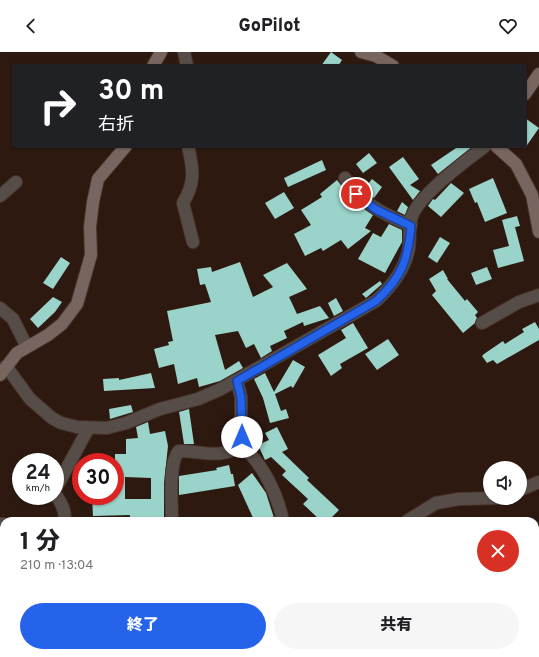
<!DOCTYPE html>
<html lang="ja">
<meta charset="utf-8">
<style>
:root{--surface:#fff;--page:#f6f6f6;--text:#202124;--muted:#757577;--accent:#2563eb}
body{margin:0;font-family:Overpass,"Noto Sans JP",sans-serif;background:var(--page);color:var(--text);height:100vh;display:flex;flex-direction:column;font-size:15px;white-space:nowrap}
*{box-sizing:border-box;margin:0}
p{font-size:13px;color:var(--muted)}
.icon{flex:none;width:22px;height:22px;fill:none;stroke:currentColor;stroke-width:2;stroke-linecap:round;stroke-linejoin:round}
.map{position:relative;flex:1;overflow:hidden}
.details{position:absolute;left:0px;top:465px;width:539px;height:140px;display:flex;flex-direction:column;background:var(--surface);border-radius:12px 12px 0 0;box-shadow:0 1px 3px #0004}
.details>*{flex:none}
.guide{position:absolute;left:12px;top:12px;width:515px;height:84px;border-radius:4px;box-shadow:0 1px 3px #0004;background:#202124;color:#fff;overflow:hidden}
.tools{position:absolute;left:483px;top:409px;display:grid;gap:8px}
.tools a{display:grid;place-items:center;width:44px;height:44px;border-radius:50%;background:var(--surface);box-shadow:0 1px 3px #0004;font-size:20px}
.speed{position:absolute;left:12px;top:401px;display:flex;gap:8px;font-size:20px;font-weight:700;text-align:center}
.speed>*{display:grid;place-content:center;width:52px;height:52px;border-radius:50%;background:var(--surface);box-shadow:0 1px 3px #0004;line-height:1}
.speed small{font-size:10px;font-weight:400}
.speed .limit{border:6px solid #d22;background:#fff;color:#111}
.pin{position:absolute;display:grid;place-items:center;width:34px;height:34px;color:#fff;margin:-17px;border:2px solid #fff;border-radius:50%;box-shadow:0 1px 4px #0007}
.me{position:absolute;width:44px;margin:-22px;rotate:0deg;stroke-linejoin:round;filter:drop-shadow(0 0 3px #0008)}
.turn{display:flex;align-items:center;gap:14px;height:84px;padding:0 20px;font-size:18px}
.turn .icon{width:52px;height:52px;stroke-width:2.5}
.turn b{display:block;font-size:28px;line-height:34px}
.round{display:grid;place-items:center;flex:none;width:42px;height:42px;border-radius:21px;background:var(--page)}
.headline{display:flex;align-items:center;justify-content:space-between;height:68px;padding:0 20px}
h1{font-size:24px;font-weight:800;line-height:30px}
.primary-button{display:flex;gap:8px;margin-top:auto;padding:8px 20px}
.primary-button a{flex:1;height:46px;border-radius:24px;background:var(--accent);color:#fff;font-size:16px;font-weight:800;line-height:46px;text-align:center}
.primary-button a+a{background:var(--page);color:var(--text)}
header{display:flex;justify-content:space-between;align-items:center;height:52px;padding:0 20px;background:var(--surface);font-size:18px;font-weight:800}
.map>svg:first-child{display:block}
.building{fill:#9ad3c9;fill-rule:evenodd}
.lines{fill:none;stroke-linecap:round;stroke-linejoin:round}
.street-casing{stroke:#47342b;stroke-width:14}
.secondary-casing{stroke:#47342b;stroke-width:14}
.street{stroke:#574d48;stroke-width:12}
.secondary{stroke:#77665f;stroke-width:12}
.route-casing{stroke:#184099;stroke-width:10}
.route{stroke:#2563eb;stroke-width:7}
</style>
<header><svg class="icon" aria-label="back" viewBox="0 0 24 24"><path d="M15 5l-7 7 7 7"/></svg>GoPilot<svg class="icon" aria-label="heart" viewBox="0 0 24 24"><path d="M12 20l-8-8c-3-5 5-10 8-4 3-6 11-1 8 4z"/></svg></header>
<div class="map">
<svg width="539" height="605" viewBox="0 0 539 605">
<rect width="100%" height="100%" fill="#2d1910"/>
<!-- building -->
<g class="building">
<path d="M331,0L342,8L338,14H321Z"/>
<path d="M525,66L539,76L525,96Z"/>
<path d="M459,94H473L438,122L431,113Z"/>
<path d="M369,101L377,111L363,121L356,112Z"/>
<path d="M403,105L419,127L410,133L420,139L413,148L389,115Z"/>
<path d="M322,108L326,118L288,135L284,126Z"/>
<path d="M493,126L507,161L485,170L477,150L475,151L469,137Z"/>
<path d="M372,127L382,135L374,146L364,137Z"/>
<path d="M337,128L354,150L373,163L365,176L371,179L348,197L341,188L323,199L321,196L305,204L294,182L311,173L301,158L322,145L320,142Z"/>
<path d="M451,131L464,141L441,165L428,154L433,147L435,148Z"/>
<path d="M284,140L294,156L275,167L265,151Z"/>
<path d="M402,150L408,155L405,163L397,159Z"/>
<path d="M517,164L520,174L515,175L524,209L498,216L493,198L509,194L502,168Z"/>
<path d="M389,172L402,178V190L385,221L358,207L373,181L381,185Z"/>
<path d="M440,185L450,191L437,211L428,205Z"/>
<path d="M61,205L70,211L53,237L43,231Z"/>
<path d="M240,210L253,245L273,235L263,223L287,211L307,237L289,245L297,262L320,254L329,266L304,274L303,270L284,279L287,286L270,294L272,299L261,306L254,292L246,296L238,279L215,283L225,318L239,309L243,316L220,329L199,335L197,326L178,332L174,312L159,316L154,297L169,293L168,290L173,289L167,259L211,250L205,232L200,233L197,217L211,215L212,220Z"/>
<path d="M487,215L492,227L476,233L471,221Z"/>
<path d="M443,218L448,227H447L465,249L467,247L478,260L475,263L477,266L475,271L463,281L432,243L436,239L429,227Z"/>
<path d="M380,229L382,232L366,246L362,242Z"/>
<path d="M53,245L62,250L55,260L38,276L30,267Z"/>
<path d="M336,246L343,259L334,264L328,251Z"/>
<path d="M535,270L539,277V288L497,312L493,308L487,311L482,304L484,302L503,289L505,292L524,280L522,277Z"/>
<path d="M353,271L368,296L340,312L342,316L331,324L318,303L346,286L341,278Z"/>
<path d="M388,287L399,303L377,318L365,302Z"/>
<path d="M293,308L305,315L293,336L291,334L275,342L281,359L286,357L289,366L270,371L263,346L254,327L265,321L274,340Z"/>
<path d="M151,321L155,336L104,339L103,327L119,326V328Z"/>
<path d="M131,353L133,360L110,367L109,357Z"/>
<path d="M189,357L194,392H184L179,360Z"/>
<path d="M148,370L150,382L165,379L168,394L164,432V469H129L130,463L93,464L92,444H115V402H126V387L138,386L136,375ZM125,425L151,426V447H125Z"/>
<path d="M277,375L288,397L282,400L309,426L307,428L339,458L328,469H321L303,452L308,447L282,423L286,419L271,405L265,408L258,393L269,388L265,381Z"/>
<path d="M229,413L231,422H233L235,434L179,443V424L217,418L216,416Z"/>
<path d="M252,421L266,441L275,469H265V465L254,468L238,433Z"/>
</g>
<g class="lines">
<defs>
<g id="street">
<path d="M184,0L187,14"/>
<path d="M188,94C193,116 196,130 183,151L193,190"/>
<path d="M345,126C364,154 381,160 411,174"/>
<path d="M0,144L16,130"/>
<path d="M0,256L13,267L27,295"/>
<path d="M482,271L519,250L539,243"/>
<path d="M6,314L30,347L52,366L61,371L77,375L107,376L126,371L160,357L198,347L221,337L376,249C391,235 406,216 409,195C410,186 409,173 412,164C421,141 465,110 485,94"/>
<path d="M241,393C263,412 277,441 283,469"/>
<path d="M55,438L88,377"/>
<path d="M520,438L539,430"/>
<path d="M55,441C60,449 67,460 64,469"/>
<path d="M172,469C172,453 168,410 179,399C201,399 222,408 241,393V345L237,329"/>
<path d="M407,469L436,451L459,447L499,446"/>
<path d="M0,472H4"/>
<path d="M157,605V601"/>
<path d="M333,605L335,601"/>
</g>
<g id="secondary">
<path d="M361,0L376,4L393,14"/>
<path d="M153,14L161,0"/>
<path d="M525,42L539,22"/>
<path d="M496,94L516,112L532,143L539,180"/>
<path d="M0,323L17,301L48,283L62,272L77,252L91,203L90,175L93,150L98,127L126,94"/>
</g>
</defs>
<!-- street casing -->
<use href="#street" class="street-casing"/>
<!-- secondary casing -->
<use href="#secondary" class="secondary-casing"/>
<!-- street -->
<use href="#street" class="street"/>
<!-- secondary -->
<use href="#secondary" class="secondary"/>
</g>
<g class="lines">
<defs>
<path id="route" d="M242,385L241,345L237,329L376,249C402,225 408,208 411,174L375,157L356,142"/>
</defs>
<!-- route casing -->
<use href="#route" class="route-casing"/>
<!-- route -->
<use href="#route" class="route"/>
</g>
</svg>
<div class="tools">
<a><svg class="icon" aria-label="sound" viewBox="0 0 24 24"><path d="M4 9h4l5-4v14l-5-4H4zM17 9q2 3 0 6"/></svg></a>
</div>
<div class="speed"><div>24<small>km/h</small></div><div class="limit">30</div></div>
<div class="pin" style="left:356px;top:142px;background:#d93025"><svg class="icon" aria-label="arrive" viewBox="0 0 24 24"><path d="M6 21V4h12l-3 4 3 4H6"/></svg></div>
<svg class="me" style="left:242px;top:385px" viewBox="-20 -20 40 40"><circle r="19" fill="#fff"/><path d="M0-13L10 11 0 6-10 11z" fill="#2563eb"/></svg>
<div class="guide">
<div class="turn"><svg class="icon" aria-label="right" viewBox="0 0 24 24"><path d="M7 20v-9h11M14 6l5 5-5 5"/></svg><div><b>30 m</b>右折</div></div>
</div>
<section class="details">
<div class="headline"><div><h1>1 分</h1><p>210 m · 13:04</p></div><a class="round" style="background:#d93025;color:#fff"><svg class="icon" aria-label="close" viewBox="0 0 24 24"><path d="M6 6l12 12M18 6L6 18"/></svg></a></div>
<div class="primary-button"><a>終了</a><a>共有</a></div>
</section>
</div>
